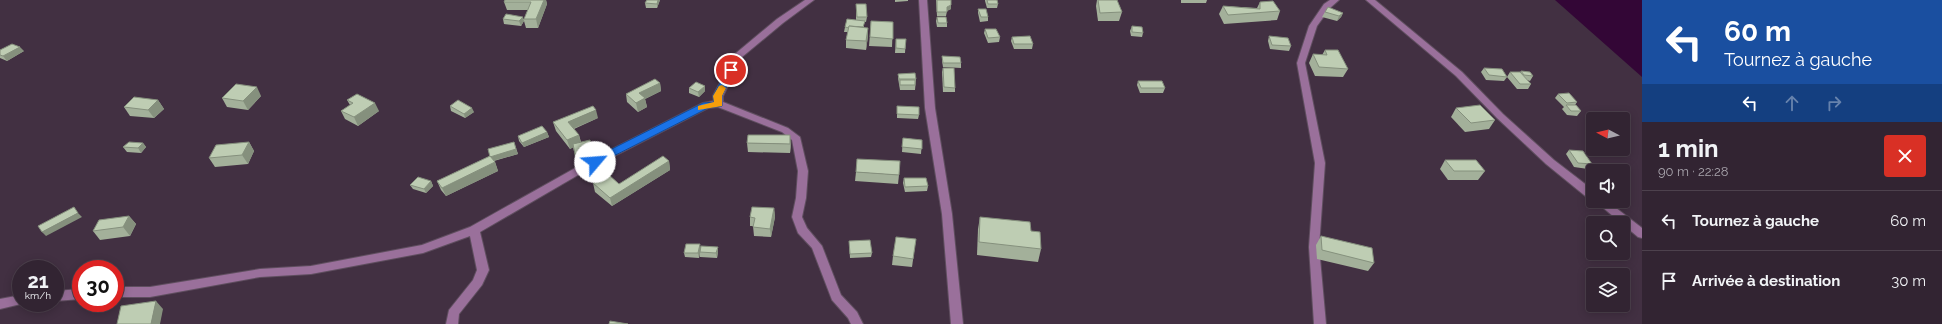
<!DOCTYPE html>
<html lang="fr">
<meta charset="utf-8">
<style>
:root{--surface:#322432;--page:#3d303e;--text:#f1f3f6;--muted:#a8a4ac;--line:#4d414d}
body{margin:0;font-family:Raleway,sans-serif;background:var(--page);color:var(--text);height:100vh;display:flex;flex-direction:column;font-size:15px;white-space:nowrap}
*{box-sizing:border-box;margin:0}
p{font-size:13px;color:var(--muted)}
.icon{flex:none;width:22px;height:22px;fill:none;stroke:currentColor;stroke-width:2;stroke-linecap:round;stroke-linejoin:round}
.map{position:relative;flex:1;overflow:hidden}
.side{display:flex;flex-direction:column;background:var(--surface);width:300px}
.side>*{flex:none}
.top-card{background:#1a4fa0;color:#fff;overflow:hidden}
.needle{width:26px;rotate:277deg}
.controls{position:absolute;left:1586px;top:112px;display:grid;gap:8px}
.controls a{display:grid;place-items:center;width:44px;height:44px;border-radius:4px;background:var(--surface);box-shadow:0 2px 10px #0003,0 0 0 1px var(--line);font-size:20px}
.speed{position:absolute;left:12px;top:260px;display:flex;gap:8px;font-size:20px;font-weight:700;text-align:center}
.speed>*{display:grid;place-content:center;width:52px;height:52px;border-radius:50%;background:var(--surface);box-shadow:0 2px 10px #0003,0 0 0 1px var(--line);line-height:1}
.speed small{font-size:10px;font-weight:400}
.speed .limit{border:6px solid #d22;background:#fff;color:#111}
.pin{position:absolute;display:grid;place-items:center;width:34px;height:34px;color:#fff;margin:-17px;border:2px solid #fff;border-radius:50%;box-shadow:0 1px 4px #0007}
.me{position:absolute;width:44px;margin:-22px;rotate:63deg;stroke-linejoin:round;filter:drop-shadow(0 0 3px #0008)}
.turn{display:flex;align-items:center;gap:14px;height:84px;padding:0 16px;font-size:18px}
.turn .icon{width:52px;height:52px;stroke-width:2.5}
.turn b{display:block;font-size:28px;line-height:34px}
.lanes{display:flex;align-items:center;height:38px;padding:0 16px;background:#0003;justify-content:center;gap:20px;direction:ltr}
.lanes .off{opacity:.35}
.round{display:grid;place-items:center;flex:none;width:42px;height:42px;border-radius:4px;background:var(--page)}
.summary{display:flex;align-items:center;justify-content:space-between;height:68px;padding:0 16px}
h1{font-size:24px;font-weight:700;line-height:30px}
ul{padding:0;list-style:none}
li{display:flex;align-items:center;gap:12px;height:60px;padding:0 16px;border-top:1px solid var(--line)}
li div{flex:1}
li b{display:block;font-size:15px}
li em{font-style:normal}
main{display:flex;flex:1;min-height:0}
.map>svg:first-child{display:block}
.water{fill:#330636}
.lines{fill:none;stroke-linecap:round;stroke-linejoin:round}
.minor-casing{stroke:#5f4e5f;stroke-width:2}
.minor{fill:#9a709b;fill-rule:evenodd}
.wall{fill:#a3b09a}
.shaded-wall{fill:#85907d}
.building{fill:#becdb3;stroke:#85907d}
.route{fill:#1a73e8;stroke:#114b97}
.slow{fill:#f59e0b}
</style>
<main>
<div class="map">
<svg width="1642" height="324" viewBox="0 0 1642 324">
<rect width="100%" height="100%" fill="#423042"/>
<!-- water -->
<path class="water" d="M1555,0H1642V77Z"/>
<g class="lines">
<defs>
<g id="minor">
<path d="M805,0H814L783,23L742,57L723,96V102L788,128L800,137L808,171L806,198L802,217L807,228L822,246L841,295L857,312L863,324H851L848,318L832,300L812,248L798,233L792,217L796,198L798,171L792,140L782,132L718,107L708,108L585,171L480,232L489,270L482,285L459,314L458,324H446L449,310L473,280L477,270L470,236L423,253L311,274L260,277L150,297H115V287H150L260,269L311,266L422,245L470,227L577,167L703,103L714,101L713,96L735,54L777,19Z"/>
<path d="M919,0H927L935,108L952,214L963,324H951L942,214L925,108Z"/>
<path d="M1330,0H1339L1330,8L1317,26L1305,63L1325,163L1319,247L1326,324H1314L1309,247L1315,163L1297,63L1309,26L1324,4Z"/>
<path d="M1366,0H1375L1462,72L1503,114L1554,160L1593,190V200L1589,199L1546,164L1497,118L1456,76Z"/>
<path d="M1595,201H1607L1642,228V238L1638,237Z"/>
<path d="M81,289V299L55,301V291Z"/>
<path d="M21,295V303H25L0,309V299Z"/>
</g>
</defs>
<!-- minor casing -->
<use href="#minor" class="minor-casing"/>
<!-- minor -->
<use href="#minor" class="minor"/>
</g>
<!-- wall -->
<g class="wall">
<path d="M505,0H546L547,4L538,28H526L524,21L521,26L504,24L503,19H524L528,10H507L504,2Z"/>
<path d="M647,0H660L657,8H646L645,3Z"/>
<path d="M895,0H908V1L895,2Z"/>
<path d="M936,0H951V9L947,11L946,16H937Z"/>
<path d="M985,0H997L998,4L997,8H987L985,1Z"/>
<path d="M1097,0H1117L1122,12L1119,21H1098L1096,6Z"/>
<path d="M1181,0H1207L1206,3H1181Z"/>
<path d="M1260,2L1280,11L1277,20L1224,24L1219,14L1223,6L1257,8Z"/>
<path d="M856,4L867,17L866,22H864V28L868,36L866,50L846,48V40L848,32H844L845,27L856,20Z"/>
<path d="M978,9L988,17V21L980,22L978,13Z"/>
<path d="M1325,12L1343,13L1341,17L1337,21L1322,17Z"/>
<path d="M937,17L947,23V27H937L936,21Z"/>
<path d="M871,21L893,22L892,47L869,46Z"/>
<path d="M1132,26L1143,33L1142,37L1131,36L1130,31Z"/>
<path d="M985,29L1000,37L999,42L988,43L984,33Z"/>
<path d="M1269,36L1291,46L1289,51L1270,49L1268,41Z"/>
<path d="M1012,37L1033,44L1032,49H1014L1011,41Z"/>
<path d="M896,39H906L905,53H895Z"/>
<path d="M0,50L24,51L7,61L0,58Z"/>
<path d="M1325,50L1348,69L1343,77L1315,76L1309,63L1313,54L1322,55Z"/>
<path d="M942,56L961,63V68L943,67L942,61Z"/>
<path d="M943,68L955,88V92H943L942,72Z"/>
<path d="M1484,68L1507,77L1510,72H1520L1521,71L1533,76L1530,81L1527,80L1531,84L1528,89H1517L1507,77L1504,81L1486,80L1481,72Z"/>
<path d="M898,74L916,79L915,90H900L898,78Z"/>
<path d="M1138,81L1165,88L1163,93H1140L1137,85Z"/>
<path d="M660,83L661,91L645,99L647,107L638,112L627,102L626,94Z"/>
<path d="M705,86V91L699,97L689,93V88Z"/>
<path d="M1558,94L1577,102L1575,105L1581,111L1577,116L1567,115L1562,109L1564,107L1555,98Z"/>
<path d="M261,96L248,110L227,107L222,98Z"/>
<path d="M158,100L164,109L154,118L130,116L124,107Z"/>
<path d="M347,100L379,111L358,126L345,119L341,111L350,105Z"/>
<path d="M450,106L474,112L465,118L451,111Z"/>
<path d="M897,106L919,115L918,119L897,118Z"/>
<path d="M1456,108L1495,120L1489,129L1465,132L1451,117Z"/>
<path d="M598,118L574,129L579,135L581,142L594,160L577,164L573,147L570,149L556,131L553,122Z"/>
<path d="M547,132L549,137L524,147L519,141L518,136Z"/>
<path d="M903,138L922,140L921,154L902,152Z"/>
<path d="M249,142L254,151L248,164L215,167L209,158Z"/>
<path d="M514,142L518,154L494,161L495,162L498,171L446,196L441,190L437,181L490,156Z"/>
<path d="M143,143L146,147L141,153L127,152L123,147Z"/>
<path d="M747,143L791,144L790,153L748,152Z"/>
<path d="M1569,150L1592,164L1588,169L1574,167L1566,154Z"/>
<path d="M1445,160L1485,171L1478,180H1448L1440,169Z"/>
<path d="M669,161L670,170L612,206L595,192L593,183L619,184Z"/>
<path d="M856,172L899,175L898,184L855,181Z"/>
<path d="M904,178L928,186L927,191L905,192L903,183Z"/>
<path d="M431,181L433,186L426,193L413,189L410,185Z"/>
<path d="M774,208L775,217L771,237L754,236L753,226H750V217Z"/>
<path d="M129,216L136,224L130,236L100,240L93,231Z"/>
<path d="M980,217L1031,231L1041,249L1038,262L977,255L978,229Z"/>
<path d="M1321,236L1374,263L1368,271L1317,259L1316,245Z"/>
<path d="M916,239L912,267L892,265L893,256Z"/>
<path d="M849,241L872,253L871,257L850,258Z"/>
<path d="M718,247V252L717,258L700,257V253L699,258L685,257L684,253L701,248Z"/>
</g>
<!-- shaded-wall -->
<g class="shaded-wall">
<path d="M544,0H546L547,4L538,28L536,19Z"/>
<path d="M658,0H660L657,8V4Z"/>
<path d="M951,5V9L946,11L947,7Z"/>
<path d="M1343,13L1341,17L1337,21L1339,16Z"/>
<path d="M523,17L524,21L521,26L519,21Z"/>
<path d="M868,28V36L866,50V41Z"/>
<path d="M20,47L24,51L7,61L3,56Z"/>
<path d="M660,83L661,91L645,99L647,107L638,112L636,103L639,93Z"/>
<path d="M705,86V91L699,97L698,92Z"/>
<path d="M257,87L261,96L248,110L243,101Z"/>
<path d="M158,100L164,109L154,118L148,110Z"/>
<path d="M375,103L379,111L358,126L354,117Z"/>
<path d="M472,108L474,112L465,118L464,114Z"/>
<path d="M596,110L598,118L570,130L568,122Z"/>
<path d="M547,132L549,137L524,147L522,143Z"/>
<path d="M579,135L581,144L570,149L567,140Z"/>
<path d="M790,135L791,144L790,153Z"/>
<path d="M590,140L594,160L577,164L576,159Z"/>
<path d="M249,142L254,151L248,164L242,155Z"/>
<path d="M143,143L146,147L141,153L138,148Z"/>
<path d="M516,149L518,154L492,161L490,157Z"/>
<path d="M669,161L670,170L612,206L610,198Z"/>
<path d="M495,162L498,171L446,196L442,188Z"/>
<path d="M431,181L433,186L426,193L424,189Z"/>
<path d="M774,208L775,217L771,237L770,229Z"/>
<path d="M78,213L82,217L46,236L42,232Z"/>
<path d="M129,216L136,224L130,236L123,227Z"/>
<path d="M700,244L701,249L699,258L698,253Z"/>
<path d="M718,247V252L717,258L716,253Z"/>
<path d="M156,301L163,309L160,324H151Z"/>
</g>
<!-- building -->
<g class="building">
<path d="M505,0H544L536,19H524L531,2H504Z"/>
<path d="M647,0H658L657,4L645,3Z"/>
<path d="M937,0H951V5L947,7V12H937Z"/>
<path d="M987,0H997L998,4H988Z"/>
<path d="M1098,0H1117L1122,12L1100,13Z"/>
<path d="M1273,1L1280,11L1228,15L1223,6L1260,9V2Z"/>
<path d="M856,4H866L867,17H857Z"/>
<path d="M1328,7L1343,13L1339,16L1325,12Z"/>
<path d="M978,9H986L988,17H981Z"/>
<path d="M506,14L523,17L519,21L503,19Z"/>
<path d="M937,17H946L947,23H938Z"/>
<path d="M847,19L865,21L863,27L849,26V28L845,27Z"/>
<path d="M871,21L893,22V39L870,37Z"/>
<path d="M849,26L868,28L866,41L846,40Z"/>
<path d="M1132,26L1142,27L1143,33L1132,32Z"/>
<path d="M985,29H996L1000,37L988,38Z"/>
<path d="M1030,36L1033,44H1014L1012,37Z"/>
<path d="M1269,36L1288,38L1291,46L1272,45Z"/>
<path d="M896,39H906L905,49L896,48Z"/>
<path d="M12,44L20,47L3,56L0,55V50Z"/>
<path d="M1325,50H1338L1348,69L1319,67L1313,54L1327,55Z"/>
<path d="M942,56L960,57L961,63H943Z"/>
<path d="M943,68H954L955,88L944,87Z"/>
<path d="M1484,68L1502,69L1507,77L1489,75Z"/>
<path d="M1521,71L1530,72L1533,76L1524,75Z"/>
<path d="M1510,72H1520L1531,84H1520Z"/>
<path d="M915,73L916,79H899L898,74Z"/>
<path d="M655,79L660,83L639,93L645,98L636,103L626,94Z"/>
<rect x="900" y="80" width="15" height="5"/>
<path d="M1138,81H1162L1165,88H1141Z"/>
<path d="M696,82L705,86L698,92L689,88Z"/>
<path d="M236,84L257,87L243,101L222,98Z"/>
<path d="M1569,93L1577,102L1567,103L1558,94Z"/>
<path d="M357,94L375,103L354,117L341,111L353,103L347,100Z"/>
<path d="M134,97L158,100L148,110L124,107Z"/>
<path d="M458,100L472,108L464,114L450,106Z"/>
<path d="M1480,105L1495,120L1471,123L1456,108Z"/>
<path d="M1566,105H1576L1581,111H1571Z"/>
<path d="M593,106L596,110L568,122L579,135L567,140L553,122Z"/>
<path d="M897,106L919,107V115L897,114Z"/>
<path d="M542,126L547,132L522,143L518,136Z"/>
<path d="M748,135H790V144L747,143Z"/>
<path d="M903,138L922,140V149L902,147Z"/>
<path d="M590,140L593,156L576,159L573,144Z"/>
<path d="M129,142L143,143L138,148L123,147Z"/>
<path d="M249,142L242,155L209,158L216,145Z"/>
<path d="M514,142L516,149L490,157L488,149Z"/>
<path d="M1569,150L1583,151L1592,164L1578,163Z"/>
<path d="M490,156L495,162L442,188L437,181Z"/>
<path d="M663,156L669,161L610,198L593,183L608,174L619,184Z"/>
<path d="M857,159L900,161L899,175L856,172Z"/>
<path d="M1445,160H1476L1485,171H1454Z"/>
<path d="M418,177L431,181L424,189L410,185Z"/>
<path d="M904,178H926L928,186L905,187Z"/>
<path d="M74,207L78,213L42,232L38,226Z"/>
<path d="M752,207L774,208L770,229L753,227L755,218L750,217Z"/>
<path d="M129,216L123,227L93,231L99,220Z"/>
<path d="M980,217L1030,222L1031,231L1040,232L1041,249L979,242Z"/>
<path d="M1321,236L1372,248L1374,263L1322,250Z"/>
<path d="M896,237L916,239L913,259L893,256Z"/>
<path d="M870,240L872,253L850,254L849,241Z"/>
<path d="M686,244H700L698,253H684Z"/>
<path d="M701,246L718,247L716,253L700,252Z"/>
<path d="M156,301L151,324H117L121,306Z"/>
<path d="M610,321L628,324H609Z"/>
</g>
<!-- route -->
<path class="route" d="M731,67L735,70L722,96V106L708,108L598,164H592V159L703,103L714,102L713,96L727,70Z"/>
<!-- slow -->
<path class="slow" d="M722,85L726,88L722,96V106L698,110V106L714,102L713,96L719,86Z"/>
</svg>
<div class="controls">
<a><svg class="needle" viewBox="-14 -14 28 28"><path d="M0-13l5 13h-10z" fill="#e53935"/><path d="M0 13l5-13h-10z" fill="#a8a4ac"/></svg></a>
<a><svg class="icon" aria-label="sound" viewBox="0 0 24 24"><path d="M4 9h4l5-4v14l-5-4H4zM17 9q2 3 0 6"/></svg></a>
<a><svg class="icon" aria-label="search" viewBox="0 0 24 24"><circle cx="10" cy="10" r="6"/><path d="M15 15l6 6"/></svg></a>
<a><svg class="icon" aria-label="layers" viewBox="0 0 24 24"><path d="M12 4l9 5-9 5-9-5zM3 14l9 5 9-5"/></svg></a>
</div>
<div class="speed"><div>21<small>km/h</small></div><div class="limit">30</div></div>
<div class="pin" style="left:731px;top:70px;background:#d93025"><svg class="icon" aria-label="arrive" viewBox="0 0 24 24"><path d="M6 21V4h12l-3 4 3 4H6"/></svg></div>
<svg class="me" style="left:595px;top:162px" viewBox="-20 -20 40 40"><circle r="19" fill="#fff"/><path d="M0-13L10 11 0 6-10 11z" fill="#1a73e8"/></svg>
</div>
<section class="side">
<div class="top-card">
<div class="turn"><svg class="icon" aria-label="left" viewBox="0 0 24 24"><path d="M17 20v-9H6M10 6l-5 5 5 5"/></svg><div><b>60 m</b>Tournez à gauche</div></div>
<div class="lanes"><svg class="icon" aria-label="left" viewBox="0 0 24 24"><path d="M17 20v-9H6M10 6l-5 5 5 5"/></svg><svg class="icon off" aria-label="ahead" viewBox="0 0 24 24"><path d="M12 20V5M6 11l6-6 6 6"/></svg><svg class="icon off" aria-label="right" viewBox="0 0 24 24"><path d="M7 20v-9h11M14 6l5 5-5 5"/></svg></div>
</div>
<div class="summary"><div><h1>1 min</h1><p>90 m · 22:28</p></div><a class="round" style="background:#d93025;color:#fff"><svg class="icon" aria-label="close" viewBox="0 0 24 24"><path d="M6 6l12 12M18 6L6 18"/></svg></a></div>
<ul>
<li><svg class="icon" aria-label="left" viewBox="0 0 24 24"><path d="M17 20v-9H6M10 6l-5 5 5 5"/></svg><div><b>Tournez à gauche</b></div><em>60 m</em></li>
<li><svg class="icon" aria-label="arrive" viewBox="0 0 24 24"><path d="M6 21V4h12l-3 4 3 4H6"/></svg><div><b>Arrivée à destination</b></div><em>30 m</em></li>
</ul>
</section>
</main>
